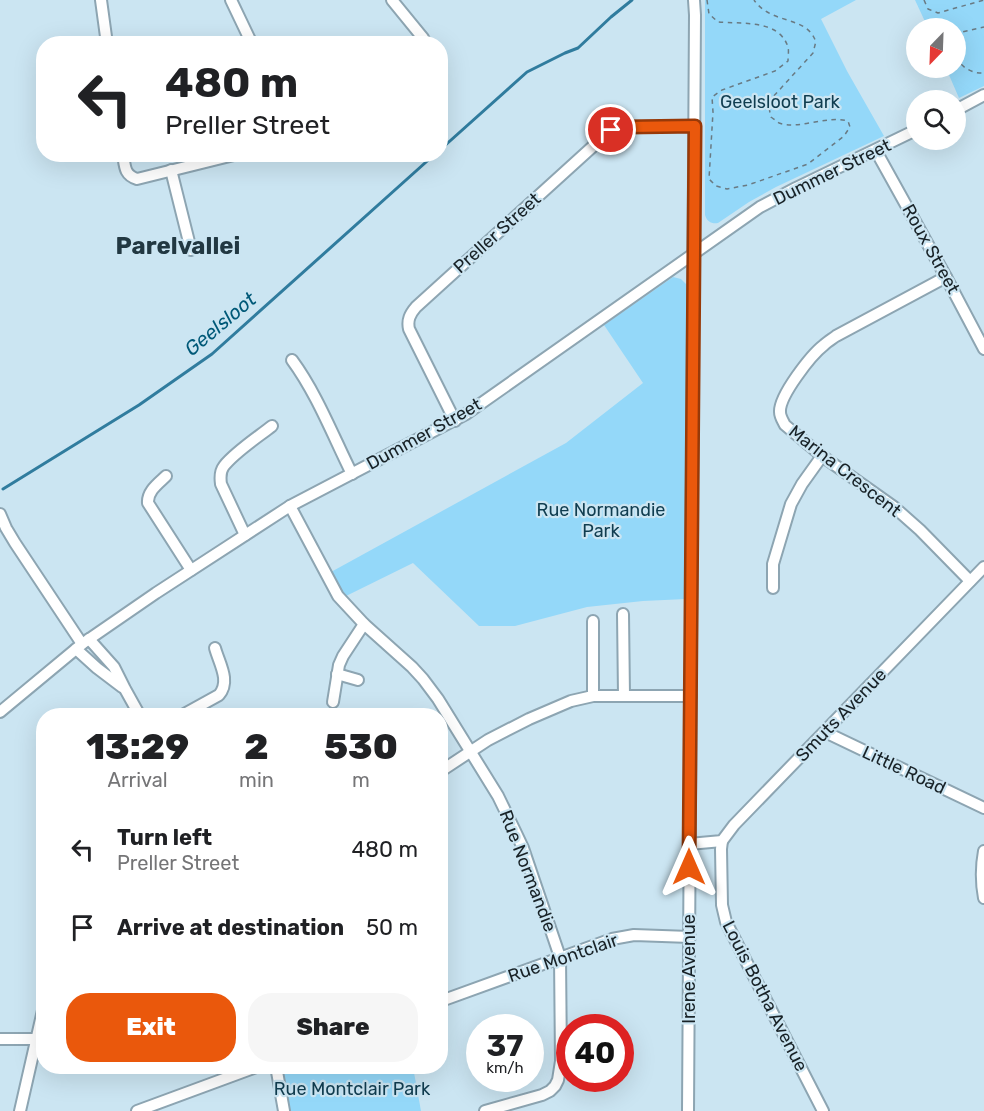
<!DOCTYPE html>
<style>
:root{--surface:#fff;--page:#f6f6f6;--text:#202124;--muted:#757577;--accent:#ea580c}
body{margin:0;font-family:Rubik,sans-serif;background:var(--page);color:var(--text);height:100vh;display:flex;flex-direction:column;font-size:22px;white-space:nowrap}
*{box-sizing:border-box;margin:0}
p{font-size:20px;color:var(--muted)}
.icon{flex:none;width:33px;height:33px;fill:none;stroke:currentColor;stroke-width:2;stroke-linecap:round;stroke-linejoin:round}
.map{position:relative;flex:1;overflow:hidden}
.sheet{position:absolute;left:36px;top:708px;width:412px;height:366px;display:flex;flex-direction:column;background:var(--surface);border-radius:24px;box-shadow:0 6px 24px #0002}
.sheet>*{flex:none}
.hud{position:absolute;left:36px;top:36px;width:412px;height:126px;border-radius:24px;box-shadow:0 6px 24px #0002;background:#fff;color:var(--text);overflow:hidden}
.needle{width:39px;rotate:203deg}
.controls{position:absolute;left:906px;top:18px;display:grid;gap:12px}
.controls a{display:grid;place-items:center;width:60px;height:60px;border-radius:50%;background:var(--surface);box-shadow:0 6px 24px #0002;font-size:30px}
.speed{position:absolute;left:466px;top:1014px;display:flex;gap:12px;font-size:30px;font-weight:700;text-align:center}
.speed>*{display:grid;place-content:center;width:78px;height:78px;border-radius:50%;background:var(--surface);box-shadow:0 6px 24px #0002;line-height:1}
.speed small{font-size:15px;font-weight:400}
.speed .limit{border:9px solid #d22;background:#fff;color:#111}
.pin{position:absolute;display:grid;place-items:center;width:51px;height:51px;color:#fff;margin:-26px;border:3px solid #fff;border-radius:50%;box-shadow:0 2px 6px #0007}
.me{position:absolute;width:66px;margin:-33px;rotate:0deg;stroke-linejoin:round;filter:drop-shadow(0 0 4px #0008)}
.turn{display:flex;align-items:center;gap:21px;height:126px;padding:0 30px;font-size:27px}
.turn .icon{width:78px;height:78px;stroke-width:2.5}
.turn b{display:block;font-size:42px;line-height:51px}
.eta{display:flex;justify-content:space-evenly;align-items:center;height:102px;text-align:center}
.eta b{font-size:36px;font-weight:800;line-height:42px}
.cta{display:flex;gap:12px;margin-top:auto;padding:12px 30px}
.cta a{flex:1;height:69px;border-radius:24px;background:var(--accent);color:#fff;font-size:24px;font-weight:800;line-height:69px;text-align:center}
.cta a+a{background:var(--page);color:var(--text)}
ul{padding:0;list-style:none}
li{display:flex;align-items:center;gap:18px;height:78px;padding:0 30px}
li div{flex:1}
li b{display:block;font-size:22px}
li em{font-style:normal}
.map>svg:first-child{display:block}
.green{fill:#94d8f9}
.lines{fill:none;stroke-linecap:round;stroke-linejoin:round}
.stream{stroke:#307c9e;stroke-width:3}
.minor-casing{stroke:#8da5b2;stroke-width:14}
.path{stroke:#697a83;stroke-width:1.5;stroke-dasharray:4.5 4.5;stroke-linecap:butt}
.minor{stroke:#fff;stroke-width:10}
.route-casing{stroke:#983908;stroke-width:15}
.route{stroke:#ea580c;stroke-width:10}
.labels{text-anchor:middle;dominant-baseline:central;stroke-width:4.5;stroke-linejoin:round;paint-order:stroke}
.park-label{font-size:18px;fill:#103d50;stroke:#cbe5f2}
.street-label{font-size:18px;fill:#182227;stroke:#cbe5f2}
.water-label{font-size:20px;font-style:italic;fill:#005978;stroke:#cbe5f2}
.district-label{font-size:24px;font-weight:bold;fill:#223842;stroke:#cbe5f2}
</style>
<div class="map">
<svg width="984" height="1111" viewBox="0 0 984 1111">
<rect width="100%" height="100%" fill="#cbe5f2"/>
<!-- green -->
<g class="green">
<path d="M705,0H856L821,19L847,71L884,136L776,187L749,202L718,223C712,224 707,222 705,215Z"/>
<path d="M915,0H984V86L959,98L946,68H956V28H928Z"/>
<path d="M673,277L681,279L687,285L686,599L643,601L587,607L515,626H479L413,563L344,597L331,572L566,443L643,383L604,325Z"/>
<path d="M284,1066L413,1067L421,1111H289L283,1076Z"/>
</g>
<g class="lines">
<!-- stream -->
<g class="stream">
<path d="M441,149L527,72L565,53L578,48L611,17L632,0"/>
<path d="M3,489L139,405L212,354L435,154"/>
</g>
<defs>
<g id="minor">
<path d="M101,0L107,44"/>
<path d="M231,0L252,44"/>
<path d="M392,0L423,38L426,44"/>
<path d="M956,110L984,95"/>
<path d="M876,151L946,277L984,349"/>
<path d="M123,154C125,166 124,175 137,179L238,154"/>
<path d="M171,170L191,250"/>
<path d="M946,277L836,336C832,339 827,342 824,345C811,355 779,396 780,412C780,417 783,421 785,425L822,456L894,507L920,530L970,581"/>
<path d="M292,360C317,394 333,436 352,474"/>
<path d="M455,421L409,329C407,320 410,314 416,307L611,130L626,127L695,126"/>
<path d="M166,476C159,483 147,491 148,503L191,570"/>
<path d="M290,506L338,596L364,624L412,667L423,679L438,699L498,796L515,831L523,848L560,957L561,1061L558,1080L555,1086L550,1091L542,1095L485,1111"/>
<path d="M0,514L6,528L15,543L82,644"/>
<path d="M245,535L221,484C220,477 220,471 224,466C235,452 258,437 272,426"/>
<path d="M773,588V564L791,504L802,484L822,456"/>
<path d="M623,614L624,696"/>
<path d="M89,639L114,667L125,689L140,716"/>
<path d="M76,649L97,668L122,687"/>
<path d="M337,674L358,680"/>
<path d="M593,696V621"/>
<path d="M333,702L339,665L343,656L364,624"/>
<path d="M0,712L82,644L156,593L290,506L466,414L760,207L796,188L916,130"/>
<path d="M181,716L219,695C231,681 219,663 215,648"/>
<path d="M825,732L984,808"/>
<path d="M441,771L488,740L529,719L571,701L593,696H691"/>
<path d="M722,841L721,849L722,905L726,922L823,1111"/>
<path d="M689,844L722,841L734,825L984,567"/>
<path d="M984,851C981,867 981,882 984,898"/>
<path d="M441,1001L612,939L634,935L690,937"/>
<path d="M0,1039H36"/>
<path d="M276,1066L284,1111"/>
<path d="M20,1111L44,1006"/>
<path d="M137,1111L259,1066"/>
<path d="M688,1111L695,15L694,0"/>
</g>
</defs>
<!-- minor casing -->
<use href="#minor" class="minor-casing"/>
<!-- path -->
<g class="path">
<path d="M707,0L709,14L718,22C741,24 779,19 788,47C789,51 788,57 788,61L775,71L722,90L712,97L713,112L709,179L716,186L727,189L748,185L808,164L844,136L850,127L848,121C827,115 799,130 779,123C776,121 774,119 771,117L769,108L772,98L813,53L816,41C814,38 813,35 811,33C798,17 769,22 754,0"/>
<path d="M924,0L928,9L938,13L984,0"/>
<path d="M956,37L962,32L984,27"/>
<path d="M956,57C961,67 972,74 984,73"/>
</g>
<!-- minor -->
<use href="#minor" class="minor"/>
</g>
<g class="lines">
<defs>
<path id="route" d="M611,130L626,127L695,126L689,867"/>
</defs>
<!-- route casing -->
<use href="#route" class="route-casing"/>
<!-- route -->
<use href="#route" class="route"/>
</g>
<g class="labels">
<!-- park labels -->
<g class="park-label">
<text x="780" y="102">Geelsloot Park</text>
<text x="601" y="510">Rue Normandie<tspan x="601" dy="21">Park</tspan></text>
<text x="352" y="1089">Rue Montclair Park</text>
</g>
<!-- street labels -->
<g class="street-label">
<text transform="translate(832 172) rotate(-26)">Dummer Street</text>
<text transform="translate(497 233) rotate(-42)">Preller Street</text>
<text transform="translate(931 249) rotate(61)">Roux Street</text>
<text transform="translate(424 434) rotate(-29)">Dummer Street</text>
<text transform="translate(845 471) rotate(38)">Marina Crescent</text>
<text transform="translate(841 715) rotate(-46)">Smuts Avenue</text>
<text transform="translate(904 770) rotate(25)">Little Road</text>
<text transform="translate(528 871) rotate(69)">Rue Normandie</text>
<text transform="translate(563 958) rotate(-19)">Rue Montclair</text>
<text transform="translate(689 969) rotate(-90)">Irene Avenue</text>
<text transform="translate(765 996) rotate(63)">Louis Botha Avenue</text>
</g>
<!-- water labels -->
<g class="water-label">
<text transform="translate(220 324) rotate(-40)">Geelsloot</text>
</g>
<!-- district labels -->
<g class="district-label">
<text x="178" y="246">Parelvallei</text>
</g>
</g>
</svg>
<div class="controls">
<a><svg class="needle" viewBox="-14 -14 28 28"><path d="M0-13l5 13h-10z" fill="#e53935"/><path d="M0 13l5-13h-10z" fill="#757577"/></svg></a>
<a><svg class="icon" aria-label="search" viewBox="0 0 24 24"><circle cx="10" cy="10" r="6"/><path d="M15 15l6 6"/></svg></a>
</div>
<div class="speed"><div>37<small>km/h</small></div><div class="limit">40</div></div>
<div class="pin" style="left:611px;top:130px;background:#d93025"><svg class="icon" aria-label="arrive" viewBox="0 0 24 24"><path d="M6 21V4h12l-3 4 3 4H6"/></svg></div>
<svg class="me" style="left:689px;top:867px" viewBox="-20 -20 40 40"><path d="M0-17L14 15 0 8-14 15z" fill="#ea580c" stroke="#fff" stroke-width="4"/></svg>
<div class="hud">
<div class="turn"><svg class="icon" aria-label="left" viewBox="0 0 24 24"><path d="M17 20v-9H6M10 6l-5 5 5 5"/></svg><div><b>480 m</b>Preller Street</div></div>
</div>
<section class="sheet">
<div class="eta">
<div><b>13:29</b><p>Arrival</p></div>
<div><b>2</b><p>min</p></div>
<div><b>530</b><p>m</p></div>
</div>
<ul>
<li><svg class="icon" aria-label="left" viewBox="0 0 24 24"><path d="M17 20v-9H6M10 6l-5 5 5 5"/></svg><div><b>Turn left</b><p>Preller Street</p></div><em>480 m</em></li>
<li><svg class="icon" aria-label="arrive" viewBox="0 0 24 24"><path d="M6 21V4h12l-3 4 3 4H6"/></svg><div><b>Arrive at destination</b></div><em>50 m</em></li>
</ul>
<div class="cta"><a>Exit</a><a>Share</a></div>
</section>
</div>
